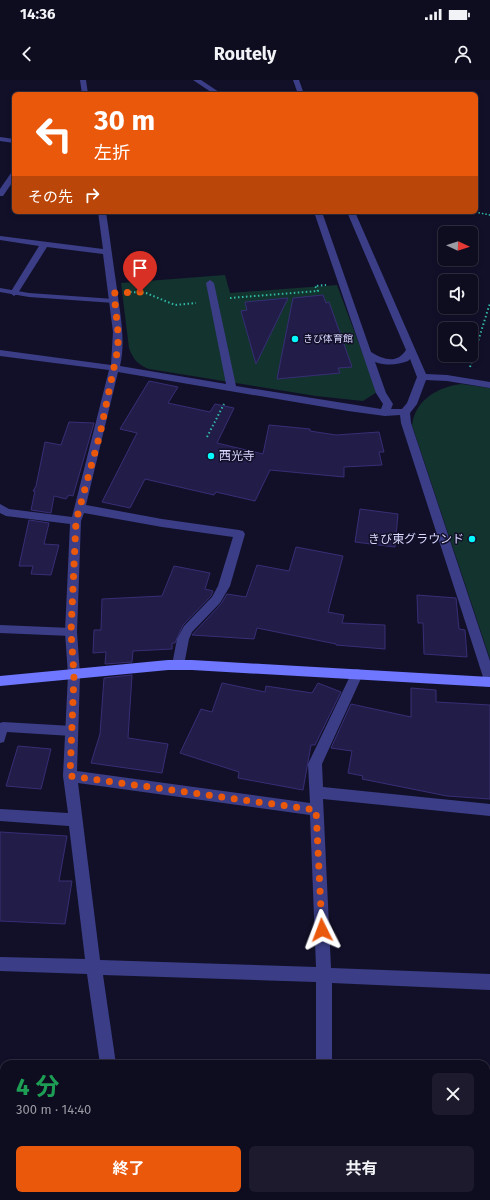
<!DOCTYPE html>
<html lang="ja">
<meta charset="utf-8">
<style>
:root{--surface:#0e0c1f;--page:#1c1a2c;--text:#f1f3f6;--muted:#9b9ba4;--line:#2e2c3d;--accent:#ea580c}
body{margin:0;font-family:"Fira Sans","Noto Sans JP",sans-serif;background:var(--page);color:var(--text);height:100vh;display:flex;flex-direction:column;font-size:15px;white-space:nowrap}
*{box-sizing:border-box;margin:0}
p{font-size:13px;color:var(--muted)}
.icon{flex:none;width:22px;height:22px;fill:none;stroke:currentColor;stroke-width:2;stroke-linecap:round;stroke-linejoin:round}
.map{position:relative;flex:1;overflow:hidden}
.details{position:absolute;left:0px;top:980px;width:490px;height:140px;display:flex;flex-direction:column;background:var(--surface);border-radius:12px 12px 0 0;box-shadow:0 2px 6px #0003,0 0 0 1px var(--line)}
.details>*{flex:none}
.top-card{position:absolute;left:12px;top:12px;width:466px;height:122px;border-radius:6px;box-shadow:0 2px 6px #0003,0 0 0 1px var(--line);background:#ea580c;color:#fff;overflow:hidden}
.needle{width:26px;rotate:93deg}
.fabs{position:absolute;left:438px;top:146px;display:grid;gap:8px}
.fabs a{display:grid;place-items:center;width:40px;height:40px;border-radius:6px;background:var(--surface);box-shadow:0 2px 6px #0003,0 0 0 1px var(--line);font-size:20px}
.pin{position:absolute;display:grid;place-items:center;width:34px;height:34px;color:#fff;margin:-41px -17px;border-radius:50% 50% 50% 0;rotate:-45deg;box-shadow:0 0 4px #0007}
.pin .icon{rotate:45deg}
.me{position:absolute;width:44px;margin:-22px;rotate:357deg;stroke-linejoin:round;filter:drop-shadow(0 0 3px #0008)}
.turn{display:flex;align-items:center;gap:14px;height:84px;padding:0 16px;font-size:18px}
.turn .icon{width:52px;height:52px;stroke-width:2.5}
.turn b{display:block;font-size:28px;line-height:34px}
.then{display:flex;align-items:center;height:38px;padding:0 16px;background:#0003;gap:8px;font-size:15px}
.round{display:grid;place-items:center;flex:none;width:42px;height:42px;border-radius:6px;background:var(--page)}
.summary{display:flex;align-items:center;justify-content:space-between;height:68px;padding:0 16px}
h1{font-size:24px;font-weight:700;line-height:30px;color:#1e9e55}
.primary-button{display:flex;gap:8px;margin-top:auto;padding:8px 16px}
.primary-button a{flex:1;height:46px;border-radius:6px;background:var(--accent);color:#fff;font-size:16px;font-weight:700;line-height:46px;text-align:center}
.primary-button a+a{background:var(--page);color:var(--text)}
.status{display:flex;justify-content:space-between;align-items:center;height:28px;padding:0 20px;background:var(--surface);direction:ltr}
.status svg{height:11px;fill:currentColor}
header{display:flex;justify-content:space-between;align-items:center;height:52px;padding:0 16px;background:var(--surface);font-size:18px;font-weight:700}
.map>svg:first-child{display:block}
.green{fill:#13332f}
.building{fill:#221c49;stroke:#372e75}
.lines{fill:none;stroke-linecap:round;stroke-linejoin:round}
.path-far1{stroke:#30baa8;stroke-width:1.5;stroke-dasharray:1.5 2;stroke-linecap:butt}
.path{stroke:#30baa8;stroke-width:2;stroke-dasharray:1.5 2.5;stroke-linecap:butt}
.lane{fill:#3b3e87;fill-rule:evenodd}
.street{fill:#3b3e87;fill-rule:evenodd}
.secondary{fill:#6f76ff;fill-rule:evenodd}
.route{stroke:#ea580c;stroke-width:7;stroke-dasharray:0 12.6}
.poi-dot{fill:#05f8fe;stroke:#121029;stroke-width:1.5}
.labels{text-anchor:middle;dominant-baseline:central;stroke-width:3;stroke-linejoin:round;paint-order:stroke}
.far-poi-label{font-size:10px;fill:#d9d8ff;stroke:#121029;text-anchor:start}
.poi-label{font-size:12px;fill:#d9d8ff;stroke:#121029;text-anchor:start}
</style>
<div class="status"><b>14:36</b><svg viewBox="0 0 49 12"><path d="M0 12V9h3v3zM5 12V6h3v6zM10 12V3h3v9zM15 12V0h3v12zM26 1h20v11H26zM47 4h2v5h-2z"/></svg></div>
<header><svg class="icon" aria-label="back" viewBox="0 0 24 24"><path d="M15 5l-7 7 7 7"/></svg>Routely<svg class="icon" aria-label="person" viewBox="0 0 24 24"><circle cx="12" cy="8" r="4"/><path d="M4 21q1-7 8-7t8 7"/></svg></header>
<div class="map">
<svg width="490" height="1120" viewBox="0 0 490 1120">
<rect width="100%" height="100%" fill="#121029"/>
<!-- green -->
<g class="green">
<path d="M225,195L230,213L337,205L377,312L363,321L316,316L149,289C138,285 133,279 129,268L121,203Z"/>
<path d="M461,304L490,308V579L412,345C415,320 438,307 461,304Z"/>
</g>
<!-- building -->
<g class="building">
<path d="M323,215L326,223L329,222L352,287L338,288L340,293L277,299L293,218Z"/>
<path d="M288,218L256,284L241,231L247,230L245,222Z"/>
<path d="M149,301L178,307L168,323L210,332L215,324L234,328L217,363L263,374L269,345L310,349V351L336,355L379,352L384,372H379L382,385L344,387V397L270,390L255,421L216,412L214,415L145,399L130,428L102,422L137,353L120,349Z"/>
<path d="M69,342L94,343L73,416L69,415L66,419L54,416L51,433L31,430L35,411H33L36,406L45,362L61,365Z"/>
<path d="M360,429L398,434L395,467L355,462Z"/>
<path d="M29,440L49,443L44,464L59,465L51,495L31,494L33,486H19Z"/>
<path d="M296,467L343,476L328,532L344,535L342,543L385,545V569L336,565V564L257,548L254,559L192,555L221,524L227,514L246,517L257,485L289,491Z"/>
<path d="M174,486L210,493L205,509L213,511L211,516L183,545L175,563H172V569L133,571L132,582L105,584L106,572L93,573L94,550H101L102,519L162,516Z"/>
<path d="M417,515L456,518L459,549L465,550L467,577L424,574L423,543H418Z"/>
<path d="M132,595L128,658L168,664L162,693L91,683L100,654L104,598Z"/>
<path d="M222,603L265,612L266,606L312,613L318,603L341,612L315,665H311L303,710L238,698L239,692L180,673L201,629L212,632Z"/>
<path d="M411,608L436,610V622L490,625V719L447,716L362,699L363,696L348,693L352,671L331,668L351,624L411,637Z"/>
<path d="M18,666L51,669L41,709L6,706Z"/>
<path d="M0,752L67,756L59,801H72L65,844L0,841Z"/>
</g>
<g class="lines">
<!-- path-far1 -->
<path class="path-far1" d="M475,132L490,135"/>
<!-- path -->
<g class="path">
<path d="M130,212L146,213L175,225L196,223"/>
<path d="M230,218L318,211L315,206L326,205"/>
<path d="M470,287L490,223"/>
<path d="M207,357L224,324"/>
</g>
<!-- lane -->
<g class="lane">
<path d="M0,208L29,213L114,219L118,221L114,223L29,217L0,212Z"/>
<path d="M0,545L71,548L75,549L76,552L75,555L71,556L0,553Z"/>
<path d="M3,642L72,646L76,647L78,651L76,655L72,656L7,652L4,662L0,663V643Z"/>
</g>
<!-- street -->
<g class="street">
<path d="M80,0H86L88,14H82Z"/>
<path d="M193,0H201L222,14H214Z"/>
<path d="M293,0H299L304,14H298Z"/>
<path d="M0,57L14,59V63L0,61Z"/>
<path d="M11,93H14V100L3,116H0V109Z"/>
<path d="M98,132H106C110,158 113,183 117,209C120,234 126,260 120,286L226,304L206,203L210,200L214,203L236,306L381,329L383,324L376,313L314,132H322L371,272C384,280 397,284 406,270L347,132H355L426,294L447,295L490,302V308L447,301L426,300L417,324L410,333L411,343L490,581V605L486,604L484,600L401,343L400,335L385,336L348,331L118,292L86,425L162,439L239,450L243,451L245,454L230,506L220,523L192,552L189,559L184,585L182,588L178,590L174,588L172,585L177,559L184,546L212,517L218,506L233,457L162,447L84,433L81,441L77,552L80,595L77,691L310,723L308,684L351,594L353,590L357,589L361,590L363,594L322,684L323,707L490,724V736L323,719L331,888L490,894V910L332,903V984H316V902L103,895L116,984H100L87,894L0,891V877L85,879L69,746L0,741V729L68,733L63,696L68,595L65,552L70,444L6,436L0,433V424L9,429L72,437L109,290L0,276V270L111,285L113,252L103,174L47,167L18,213L14,216L10,213L39,166L0,160V156L103,169ZM410,279L417,297L407,323L402,329H391L393,324L386,313L375,282C387,286 397,285 408,281ZM78,703L310,735L316,887L100,880Z"/>
<rect x="0" y="1043" width="4" height="16"/>
<rect x="486" y="1080" width="4" height="16"/>
<rect x="114" y="1116" width="18" height="4"/>
<rect x="249" y="1116" width="18" height="4"/>
</g>
<!-- secondary -->
<path class="secondary" d="M168,580H192L490,597V607L192,590H168L0,606V596Z"/>
</g>
<g class="lines">
<!-- route -->
<path class="route" d="M140,212L114,213L118,252V268L100,354L76,441L71,552L74,595L70,696L316,730L322,850"/>
</g>
<!-- markers -->
<g class="poi-dot">
<circle cx="295" cy="259" r="4"/>
<circle cx="211" cy="376" r="4"/>
<circle cx="472" cy="459" r="4"/>
</g>
<g class="labels">
<!-- far-poi labels -->
<g class="far-poi-label">
<text x="303" y="259">きび体育館</text>
</g>
<!-- poi labels -->
<g class="poi-label">
<text x="219" y="376">西光寺</text>
<text x="464" y="459" text-anchor="end">きび東グラウンド</text>
</g>
</g>
</svg>
<div class="fabs">
<a><svg class="needle" viewBox="-14 -14 28 28"><path d="M0-13l5 13h-10z" fill="#e53935"/><path d="M0 13l5-13h-10z" fill="#9b9ba4"/></svg></a>
<a><svg class="icon" aria-label="sound" viewBox="0 0 24 24"><path d="M4 9h4l5-4v14l-5-4H4zM17 9q2 3 0 6"/></svg></a>
<a><svg class="icon" aria-label="search" viewBox="0 0 24 24"><circle cx="10" cy="10" r="6"/><path d="M15 15l6 6"/></svg></a>
</div>
<div class="pin" style="left:140px;top:212px;background:#d93025"><svg class="icon" aria-label="arrive" viewBox="0 0 24 24"><path d="M6 21V4h12l-3 4 3 4H6"/></svg></div>
<svg class="me" style="left:322px;top:850px" viewBox="-20 -20 40 40"><path d="M0-17L14 15 0 8-14 15z" fill="#ea580c" stroke="#fff" stroke-width="4"/></svg>
<div class="top-card">
<div class="turn"><svg class="icon" aria-label="left" viewBox="0 0 24 24"><path d="M17 20v-9H6M10 6l-5 5 5 5"/></svg><div><b>30 m</b>左折</div></div>
<div class="then">その先<svg class="icon" aria-label="right" viewBox="0 0 24 24"><path d="M7 20v-9h11M14 6l5 5-5 5"/></svg></div>
</div>
<section class="details">
<div class="summary"><div><h1>4 分</h1><p>300 m · 14:40</p></div><a class="round"><svg class="icon" aria-label="close" viewBox="0 0 24 24"><path d="M6 6l12 12M18 6L6 18"/></svg></a></div>
<div class="primary-button"><a>終了</a><a>共有</a></div>
</section>
</div>
